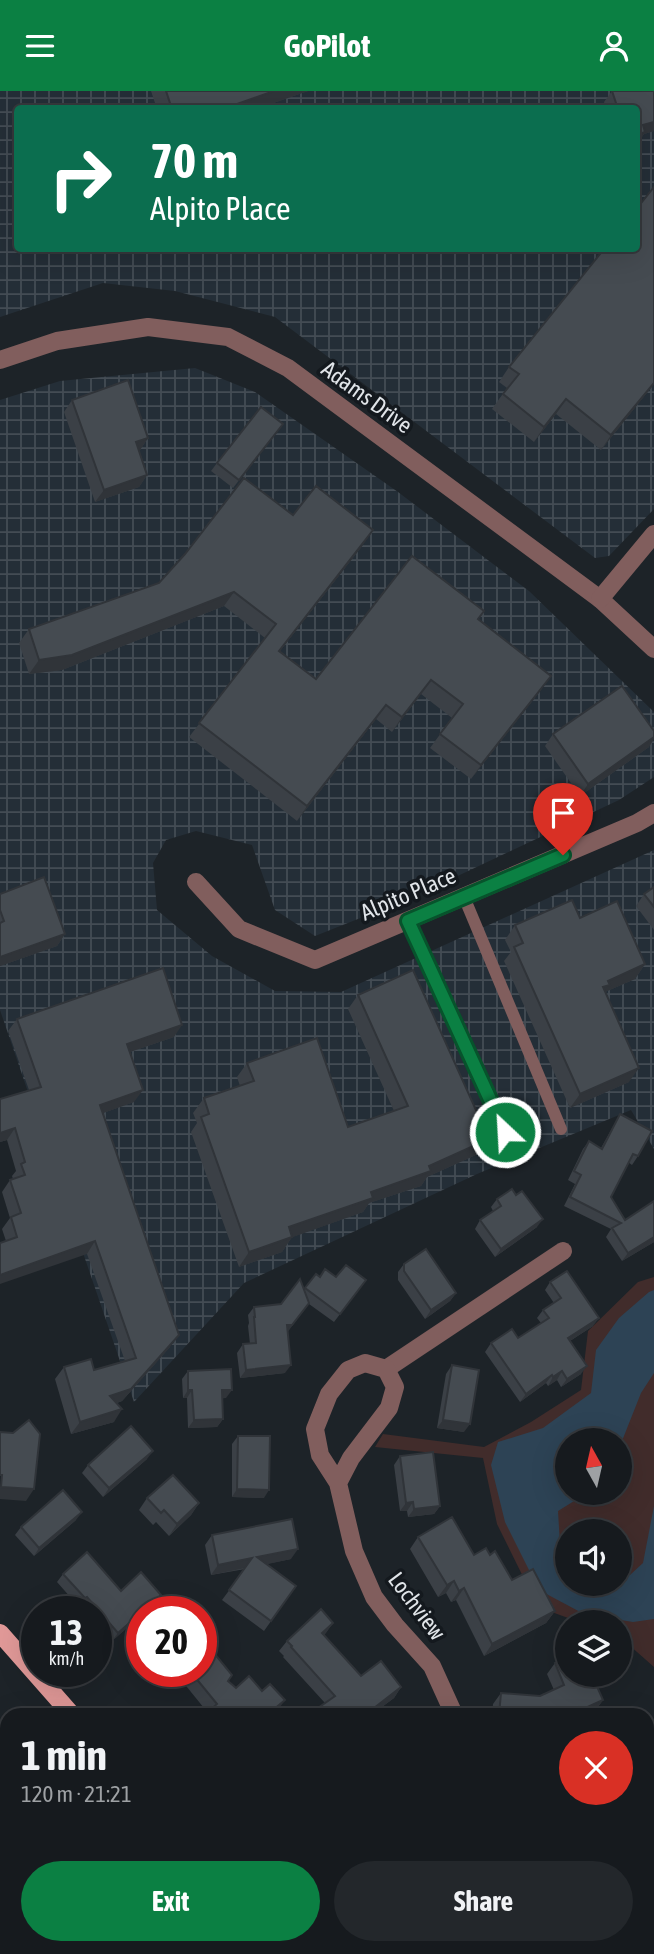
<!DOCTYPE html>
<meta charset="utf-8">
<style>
:root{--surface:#161a1e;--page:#23272b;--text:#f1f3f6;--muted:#9ea1a4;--line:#35383c;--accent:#0b8043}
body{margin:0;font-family:"Asap Condensed",sans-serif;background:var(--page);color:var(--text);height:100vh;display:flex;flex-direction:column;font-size:26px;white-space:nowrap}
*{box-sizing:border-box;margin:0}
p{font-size:23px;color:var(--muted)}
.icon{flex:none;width:38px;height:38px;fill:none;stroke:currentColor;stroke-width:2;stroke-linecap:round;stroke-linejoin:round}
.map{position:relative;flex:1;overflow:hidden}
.details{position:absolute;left:0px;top:1617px;width:654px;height:247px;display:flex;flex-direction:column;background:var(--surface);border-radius:21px 21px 0 0;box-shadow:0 7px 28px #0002,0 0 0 2px var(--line)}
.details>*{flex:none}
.hud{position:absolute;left:14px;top:14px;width:626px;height:147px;border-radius:7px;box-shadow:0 7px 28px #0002,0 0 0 2px var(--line);background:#0b6e4f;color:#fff;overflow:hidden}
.needle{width:46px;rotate:352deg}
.tools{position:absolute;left:555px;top:1337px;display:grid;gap:14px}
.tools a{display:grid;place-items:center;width:77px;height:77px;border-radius:50%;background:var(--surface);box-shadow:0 7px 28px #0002,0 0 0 2px var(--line);font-size:35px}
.speed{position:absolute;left:21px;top:1505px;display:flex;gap:14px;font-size:35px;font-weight:700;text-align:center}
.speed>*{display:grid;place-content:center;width:91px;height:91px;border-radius:50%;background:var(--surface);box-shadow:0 7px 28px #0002,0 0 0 2px var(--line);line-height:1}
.speed small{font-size:18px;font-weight:400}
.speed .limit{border:10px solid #d22;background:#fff;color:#111}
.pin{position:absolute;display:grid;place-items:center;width:60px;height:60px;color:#fff;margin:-72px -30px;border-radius:50% 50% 50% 0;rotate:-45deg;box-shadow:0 0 7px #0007}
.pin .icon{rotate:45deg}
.me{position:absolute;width:77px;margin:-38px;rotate:335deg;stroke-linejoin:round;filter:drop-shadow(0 0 5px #0008)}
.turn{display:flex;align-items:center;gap:24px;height:147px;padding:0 21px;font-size:32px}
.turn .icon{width:91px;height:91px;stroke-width:2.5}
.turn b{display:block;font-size:49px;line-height:60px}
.round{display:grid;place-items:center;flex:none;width:74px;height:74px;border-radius:37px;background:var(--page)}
.summary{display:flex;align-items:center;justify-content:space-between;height:119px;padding:0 21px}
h1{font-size:42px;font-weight:700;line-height:52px}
.cta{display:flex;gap:14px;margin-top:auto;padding:14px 21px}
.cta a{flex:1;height:80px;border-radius:42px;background:var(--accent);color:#fff;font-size:28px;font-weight:700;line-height:80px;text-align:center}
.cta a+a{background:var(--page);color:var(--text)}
header{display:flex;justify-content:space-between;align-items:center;height:91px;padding:0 21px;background:var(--accent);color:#fff;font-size:32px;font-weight:700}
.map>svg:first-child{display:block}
.industrial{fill:url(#industrial-grid);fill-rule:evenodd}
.green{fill:#412c2b;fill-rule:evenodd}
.water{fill:#2d4355}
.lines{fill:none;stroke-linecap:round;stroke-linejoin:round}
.lane{stroke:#815e5d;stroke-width:12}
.street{stroke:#815e5d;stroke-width:18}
.primary{stroke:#e19998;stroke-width:18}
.wall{fill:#3b4046}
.shaded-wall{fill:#303439}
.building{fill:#454b51;stroke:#303439;stroke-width:2}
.route-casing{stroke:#07532c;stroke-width:18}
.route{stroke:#0b8043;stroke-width:12}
.labels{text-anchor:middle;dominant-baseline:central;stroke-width:7;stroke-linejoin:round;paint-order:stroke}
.street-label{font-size:23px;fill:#e1e5e9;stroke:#14191e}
</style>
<header><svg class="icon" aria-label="menu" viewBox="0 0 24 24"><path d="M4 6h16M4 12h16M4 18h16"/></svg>GoPilot<svg class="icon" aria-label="person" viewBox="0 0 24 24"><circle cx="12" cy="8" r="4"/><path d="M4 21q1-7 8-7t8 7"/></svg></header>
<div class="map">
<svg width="654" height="1863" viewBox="0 0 654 1863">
<defs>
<pattern id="industrial-grid" width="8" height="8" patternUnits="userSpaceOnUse" patternTransform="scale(1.75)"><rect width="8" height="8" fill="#242e37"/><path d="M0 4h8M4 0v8" fill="none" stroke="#444c54"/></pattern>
</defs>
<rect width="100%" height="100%" fill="#1d2328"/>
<!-- industrial -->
<g class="industrial">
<path d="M0,0H654V418L609,465L595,467L275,226L175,200L103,192L0,226ZM18,18H637V158H18Z"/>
<path d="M195,277L255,301L398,401L529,500L654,621V686L619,709L411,807L315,845L275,819L252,754L196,740L166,749L153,772L157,819L212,865L275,900L341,901L654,759V1058L631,1019L477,1083L244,1192L134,1311L0,919V309L60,290Z"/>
<path d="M654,1797V1863H551L560,1857H648V1801Z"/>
</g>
<!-- green -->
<path class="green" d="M654,1186V1576L620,1546V1531H579L538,1516L497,1433L483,1367L375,1356L383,1343L484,1356L531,1331L581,1299L588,1240L638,1191ZM567,1349H620V1402H567ZM567,1440H620V1493H567Z"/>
<!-- water -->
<path class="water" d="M654,1199V1282L641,1302L620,1355V1349H567V1402H587L558,1420L560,1453L567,1459V1493H620V1484H630L643,1472L654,1415V1528L633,1531L584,1523L539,1499L505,1431L491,1374L498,1351L543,1337L591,1302L596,1259L619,1227L649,1201Z"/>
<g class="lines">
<!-- lane -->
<g class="lane">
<path d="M464,806L561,1038"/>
<path d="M408,830L505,1041"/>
</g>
<!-- street -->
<g class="street">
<path d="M0,269L57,250L148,236L228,246L288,277L600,508L654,558"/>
<path d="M600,508L654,443"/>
<path d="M196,791L239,838L315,869L637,732L654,722"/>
<path d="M386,1278L563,1160"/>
<path d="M338,1392L351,1367L389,1317L395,1296L386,1278L365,1272L348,1279L329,1303L315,1338L320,1364L338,1392L354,1460L374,1506L395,1534L432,1575L452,1619V1624"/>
<path d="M648,1765L654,1761"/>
<path d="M503,1863L512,1857"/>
</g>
<!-- primary -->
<g class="primary">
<path d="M0,1542L72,1624"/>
<path d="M283,1857L288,1863"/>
</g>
</g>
<!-- wall -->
<g class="wall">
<path d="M151,0H308L256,18H157Z"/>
<path d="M612,0H654V40L644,43L637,53V18H606L604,11Z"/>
<path d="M509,276L654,293L601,359L556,323L534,351L492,318L507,297L499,291Z"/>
<path d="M72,309L148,347L140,359H139L147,384L139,396L95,411L64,321Z"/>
<path d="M277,341L233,397L211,380L217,372Z"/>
<path d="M293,424L363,454L280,560L316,588L478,529L541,599L471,688L430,657L452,627L421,603L392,641L376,628L297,730L189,646L265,547L224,515L62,579L29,583L19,552L29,538L159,492Z"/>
<path d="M553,643L649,656L580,705L545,655Z"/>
<path d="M654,796V839L636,815L644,803Z"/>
<path d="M0,803L65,843L57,855L0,875Z"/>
<path d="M580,827L645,873L635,888L605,901L629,991L570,1017L504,870L511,861L505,849L515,834Z"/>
<path d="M358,904L489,1048L478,1063L427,1086L421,1095L369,1112L363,1121L292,1146L282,1161L239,1176L191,1041L197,1032L193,1022L204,1007L240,995L237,986L247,972L348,1036L394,1020L348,918Z"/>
<path d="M17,928L174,946L130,961L134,1011L103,1022L170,1256L122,1310L117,1312L114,1331L71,1343L55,1288L64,1276L94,1279L125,1270L87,1163L6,1150L2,1138L10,1127L2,1101L10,1089L13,1088L12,1085L16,1080L7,1049L0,1051V1008L29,999L8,940Z"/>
<path d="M620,1023L638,1065L632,1074L628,1071L611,1106L625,1129L654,1151L622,1170L606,1146L611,1138L564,1115L575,1093L568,1089L583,1058L589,1050L601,1057L615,1032Z"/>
<path d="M497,1108L537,1136L495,1166L475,1138L480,1129L493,1120L491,1116Z"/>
<path d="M404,1173L456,1202L450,1210L425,1228L398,1189V1181Z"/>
<path d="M316,1183L320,1186L366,1189L334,1231L309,1213L287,1241L285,1282L240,1287L237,1262L243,1253H250L248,1235L249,1232L248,1224L254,1216L281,1213L304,1199Z"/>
<path d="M550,1191L593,1235L570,1250L581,1283L561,1296L557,1289L548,1295L546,1292L520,1311L485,1261L491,1252L518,1247L541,1232L537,1227L543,1219L554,1212L545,1199Z"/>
<path d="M452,1274L464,1341L437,1337L446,1283Z"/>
<path d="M188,1280L226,1307H223V1328L217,1336L188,1337L187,1307H183L182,1288Z"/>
<path d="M238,1345L264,1407L232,1406V1353Z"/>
<path d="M400,1365L440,1415L434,1423L408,1426L407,1420H400L394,1374Z"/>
<path d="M147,1368L103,1406L82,1382L88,1374Z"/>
<path d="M147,1407L199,1412L191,1424L169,1445L156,1431L153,1434L139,1419Z"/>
<path d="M76,1429L34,1465L15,1444L21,1436Z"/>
<path d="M212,1444L291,1468L266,1473L296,1495L264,1540L222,1509L245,1478L211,1484L205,1454Z"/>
<path d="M418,1446L474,1464H490L512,1489L555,1520L546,1532L484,1565L456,1509L451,1511L446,1502L438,1506L410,1458Z"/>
<path d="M63,1483L121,1500L161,1504L155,1512L112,1550L96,1532V1521H87L81,1514L79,1516L57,1491Z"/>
<path d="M333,1532L324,1544L361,1585L401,1596L394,1607L371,1624H314L318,1617L325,1612L283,1566L284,1565L279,1560L287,1550Z"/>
<path d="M555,1572L603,1609L595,1620L587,1624H492L493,1613L501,1602L540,1605L554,1599L547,1583Z"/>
<path d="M174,1580H201L228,1590L236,1597L278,1619L272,1624H207L208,1622Z"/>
<path d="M654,1840V1863H650L645,1857H648V1849Z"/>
<path d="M69,1857H142L148,1863H103L99,1859L94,1863H75Z"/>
</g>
<!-- shaded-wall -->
<g class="shaded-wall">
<path d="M274,0H308L256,18H223Z"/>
<path d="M654,31V40L644,43L637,53V42L643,34Z"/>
<path d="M62,158H75L59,162Z"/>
<path d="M654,292V293L601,359L611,344Z"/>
<path d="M566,308L556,323L534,351L544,336Z"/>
<path d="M148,347L140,359L127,363L136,351Z"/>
<path d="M147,384L139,396L95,411L104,399Z"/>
<path d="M373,439L363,454L269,574L279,560Z"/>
<path d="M234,501L224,515L62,579L29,583L39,569Z"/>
<path d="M551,585L541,599L471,688L481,674Z"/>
<path d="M431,589L421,603L392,641L402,626Z"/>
<path d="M386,614L376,628L297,730L307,715Z"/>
<path d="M654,646V648L649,656L580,705L588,693Z"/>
<path d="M65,843L57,855L0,875V866Z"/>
<path d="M645,873L635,888L605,901L593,911L608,890Z"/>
<path d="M182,934L174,946L118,965L127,953Z"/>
<path d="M639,977L629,991L570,1017L580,1003Z"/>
<path d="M143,999L134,1011L92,1026L100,1014Z"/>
<path d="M15,1037L7,1049L0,1051V1042Z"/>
<path d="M489,1048L478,1063L427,1086L421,1095L369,1112L363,1121L279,1151L289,1136Z"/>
<path d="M543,1128L537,1136L495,1166L501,1158Z"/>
<path d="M292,1146L282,1161L239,1176L249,1161Z"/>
<path d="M654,1146V1151L622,1170L628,1162Z"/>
<path d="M95,1150L87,1163L0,1193V1184Z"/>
<path d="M456,1202L450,1210L425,1228L431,1219Z"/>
<path d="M309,1212L287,1242V1234Z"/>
<path d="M599,1227L593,1235L562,1255L568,1247Z"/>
<path d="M179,1244L170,1256L122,1310L102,1317L110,1305Z"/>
<path d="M291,1274L285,1282L240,1287L246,1279Z"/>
<path d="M587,1275L581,1283L561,1296L567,1288Z"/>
<path d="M562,1280L557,1289L548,1295L553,1286Z"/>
<path d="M552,1284L546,1292L520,1311L526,1303Z"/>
<path d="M188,1299H192L187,1307H183Z"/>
<path d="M222,1299H232L226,1307L216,1308Z"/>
<path d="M122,1318L114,1331L71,1343L80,1331Z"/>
<path d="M223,1328L217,1336L188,1337L194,1329Z"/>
<path d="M443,1329L470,1333L464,1341L437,1337Z"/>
<path d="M153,1360L147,1368L103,1406L109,1397Z"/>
<path d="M1,1396L34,1398L26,1410L0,1408V1397Z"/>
<path d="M237,1398L269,1399L264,1407L232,1406Z"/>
<path d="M413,1411L407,1420H400L406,1412Z"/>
<path d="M199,1412L191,1424L169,1445L177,1433Z"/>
<path d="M440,1415L434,1423L408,1426L414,1418Z"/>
<path d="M82,1421L76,1429L34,1465L39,1457Z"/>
<path d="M298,1458L291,1468L250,1477L257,1466Z"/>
<path d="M252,1467L245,1477L211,1484L218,1474Z"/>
<path d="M454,1490L446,1502L438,1506L447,1494Z"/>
<path d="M464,1497L456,1509L451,1511L459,1500Z"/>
<path d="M161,1504L155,1512L145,1521H142Z"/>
<path d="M555,1520L546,1532L484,1565L492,1553Z"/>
<path d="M142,1521V1524L112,1550L118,1542Z"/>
<path d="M333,1532L326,1542L315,1553L322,1542Z"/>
<path d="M401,1596L394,1607L371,1624H365Z"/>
<path d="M285,1609L278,1619L272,1624H267Z"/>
<path d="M603,1609L595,1620L587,1624H570Z"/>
<path d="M654,1690V1696L648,1700V1695Z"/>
<path d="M7,1851V1854L0,1860V1857Z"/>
<path d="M98,1857H101L94,1863H91Z"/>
<path d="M402,1857H418L400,1859Z"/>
</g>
<!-- building -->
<g class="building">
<path d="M166,0H274L223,18H172Z"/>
<path d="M612,0H654V31L643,34L645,41L637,44V18H618Z"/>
<path d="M654,96V292L611,344L566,308L544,336L503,303L519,283L509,276L604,158H637V117Z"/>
<path d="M128,289L148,347L136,351L147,384L104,399L72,309Z"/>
<path d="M261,316L283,333L239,389L217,372Z"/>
<path d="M244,387L293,424L316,395L373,439L279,560L316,588L412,465L484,520L478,528L551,585L481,674L440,643L463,613L431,589L402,626L386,614L307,715L199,632L276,533L234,501L72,564L39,569L29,538L159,492L185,463Z"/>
<path d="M622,595L654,640V646L588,693L553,643Z"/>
<path d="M44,786L65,843L0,866V832L4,830L0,819V803Z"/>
<path d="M654,796V816L644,803Z"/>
<path d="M572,809L580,827L617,810L645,873L608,890L610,894L603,896L639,977L580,1003L514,856L523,852L515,834Z"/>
<path d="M163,877L182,934L127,953L143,999L100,1014L179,1244L131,1298L110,1305L122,1318L80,1331L64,1276L91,1268L94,1279L136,1267L95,1150L0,1184V1152L17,1146L11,1126L21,1122L10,1089L25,1084L21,1073L25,1071L15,1037L0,1042V1008L41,996L17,928Z"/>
<path d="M413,879L489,1048L429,1075L431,1080L371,1101L373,1107L289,1136L292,1146L249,1161L201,1026L209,1023L204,1007L254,990L247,972L317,947L348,1036L408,1015L358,904Z"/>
<path d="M620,1023L652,1040L638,1065L633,1063L611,1106L625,1129L654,1110V1146L628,1162L612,1137L621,1132L570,1106L581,1084L574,1080L589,1050L602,1058Z"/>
<path d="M512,1098L516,1104L522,1100L543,1128L501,1158L480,1129L501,1115L497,1108Z"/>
<path d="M426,1158L456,1202L431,1219L404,1180V1173Z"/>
<path d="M346,1174L366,1189L340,1223L305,1197L316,1183L320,1186L325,1178L336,1186Z"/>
<path d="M567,1180L599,1227L568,1247L587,1275L567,1288L562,1280L553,1286L552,1284L526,1303L491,1252L512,1238L518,1247L549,1227L543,1219L561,1207L550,1191Z"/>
<path d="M300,1188L309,1212L292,1234H287L291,1274L246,1279L243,1253L256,1252L254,1226H255L254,1216L281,1213Z"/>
<path d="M452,1274L479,1279L470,1333L443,1329Z"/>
<path d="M231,1278L232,1299H222L223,1328L194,1329L192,1299H188V1280Z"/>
<path d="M29,1329L40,1343L34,1398L1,1396L2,1384H0V1341L13,1342Z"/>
<path d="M131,1335L153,1360L109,1397L88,1374Z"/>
<path d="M238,1345H270L269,1399L237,1398Z"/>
<path d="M433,1361L440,1415L414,1418L413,1411L406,1412L400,1365Z"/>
<path d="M173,1384L199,1412L177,1433L164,1419L161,1422L147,1407Z"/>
<path d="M63,1399L82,1421L39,1457L21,1436Z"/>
<path d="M452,1426L474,1464L486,1457L490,1464L495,1460L512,1489L533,1478L555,1520L492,1553L464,1497L459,1500L454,1490L447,1494L418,1446Z"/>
<path d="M292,1428L298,1458L257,1466L296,1495L271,1530L229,1499L252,1467L218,1474L212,1444Z"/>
<path d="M87,1461L121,1500L141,1481L161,1504L118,1542L87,1506L85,1507L63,1483Z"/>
<path d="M321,1518L333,1532L322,1542L361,1585L381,1570L401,1596L365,1624H323L318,1617L335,1605L291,1556L292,1555L287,1550Z"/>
<path d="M201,1546L232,1584L228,1590L236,1597L249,1585L262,1600L270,1593L285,1609L267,1624H215L210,1619L217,1613L190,1580H201Z"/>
<path d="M567,1567V1584H592L603,1609L570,1624H499L501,1602L540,1605L564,1594L555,1572Z"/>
<path d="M654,1656V1690L648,1695V1660Z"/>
<path d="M0,1663L7,1671V1675L3,1679L7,1683V1851L0,1857Z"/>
<path d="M84,1857H98L91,1863H89Z"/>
<path d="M111,1857H142L148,1863H117Z"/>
</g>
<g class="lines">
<defs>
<path id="route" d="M505,1041L408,830L563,764"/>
</defs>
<!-- route casing -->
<use href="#route" class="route-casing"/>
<!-- route -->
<use href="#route" class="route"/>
</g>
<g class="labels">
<!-- street labels -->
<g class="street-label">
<text transform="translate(367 306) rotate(36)">Adams Drive</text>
<text transform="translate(408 803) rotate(-23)">Alpito Place</text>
<text transform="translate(417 1515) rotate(53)">Lochview</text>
</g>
</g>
</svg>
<div class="tools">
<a><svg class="needle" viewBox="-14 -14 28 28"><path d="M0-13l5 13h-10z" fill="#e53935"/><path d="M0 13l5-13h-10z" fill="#9ea1a4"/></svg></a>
<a><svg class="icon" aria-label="sound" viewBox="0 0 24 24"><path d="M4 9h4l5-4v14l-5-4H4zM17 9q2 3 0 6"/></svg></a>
<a><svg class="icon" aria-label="layers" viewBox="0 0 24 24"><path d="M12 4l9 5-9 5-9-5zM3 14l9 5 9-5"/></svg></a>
</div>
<div class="speed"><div>13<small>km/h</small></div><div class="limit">20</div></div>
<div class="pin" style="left:563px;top:764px;background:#d93025"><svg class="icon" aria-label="arrive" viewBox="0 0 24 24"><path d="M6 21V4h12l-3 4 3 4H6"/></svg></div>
<svg class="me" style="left:505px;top:1041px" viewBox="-20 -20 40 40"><circle r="17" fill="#0b8043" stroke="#fff" stroke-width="3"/><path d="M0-11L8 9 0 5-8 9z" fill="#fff"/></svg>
<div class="hud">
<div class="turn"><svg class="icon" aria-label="right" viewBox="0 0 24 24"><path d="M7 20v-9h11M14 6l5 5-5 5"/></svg><div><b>70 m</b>Alpito Place</div></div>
</div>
<section class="details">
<div class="summary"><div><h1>1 min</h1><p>120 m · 21:21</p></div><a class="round" style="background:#d93025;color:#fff"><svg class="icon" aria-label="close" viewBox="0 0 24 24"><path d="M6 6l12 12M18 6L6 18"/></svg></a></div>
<div class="cta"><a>Exit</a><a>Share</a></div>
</section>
</div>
